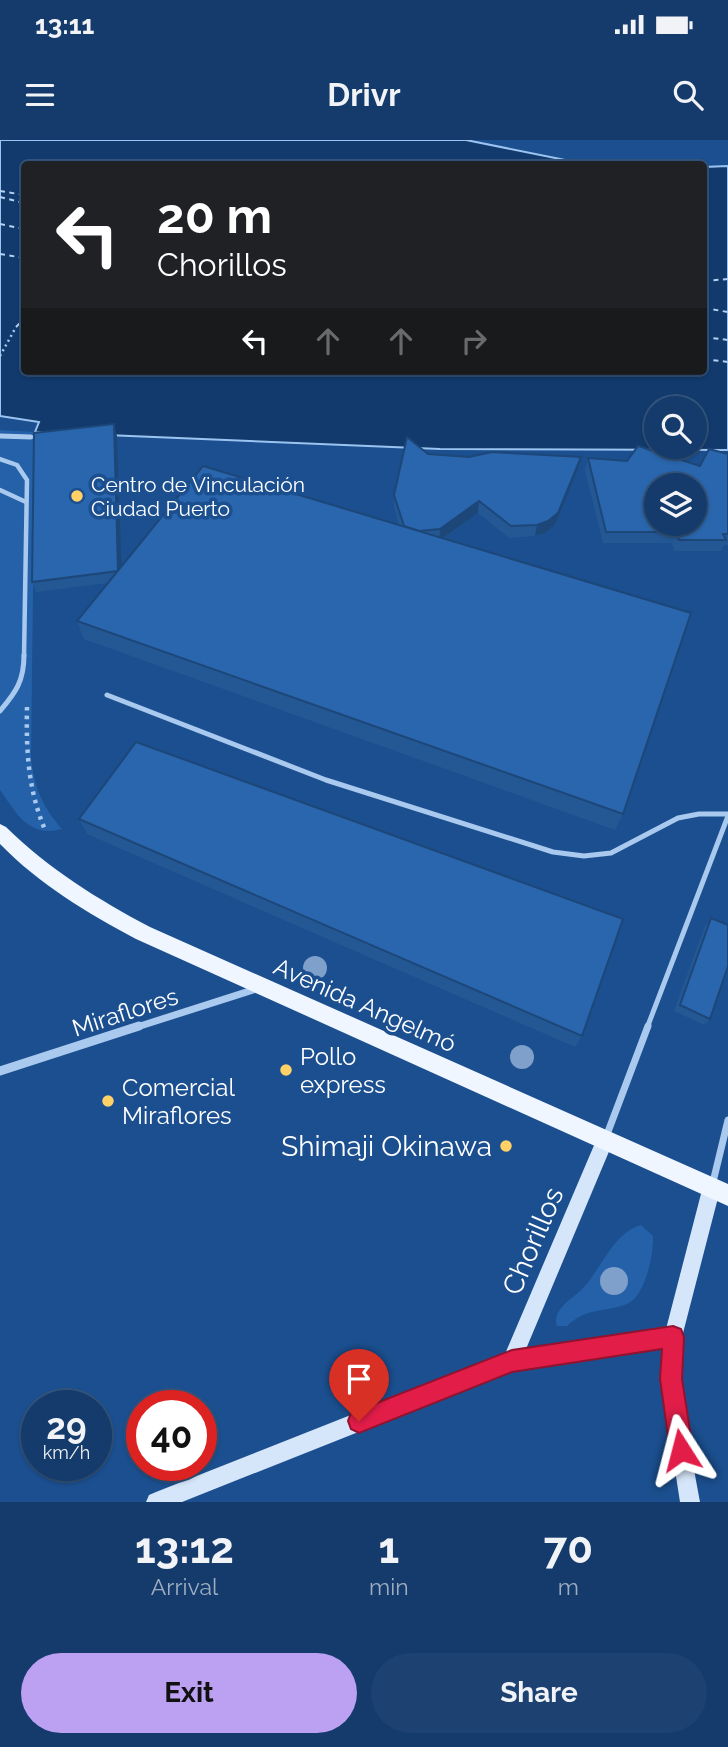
<!DOCTYPE html>
<meta charset="utf-8">
<style>
:root{--surface:#143b6b;--page:#1d4271;--text:#f1f3f6;--muted:#9dadc1;--line:#33557e;--accent:#bca0f2}
body{margin:0;font-family:Raleway,sans-serif;background:var(--page);color:var(--text);height:100vh;display:flex;flex-direction:column;font-size:26px;white-space:nowrap}
*{box-sizing:border-box;margin:0}
p{font-size:23px;color:var(--muted)}
.icon{flex:none;width:38px;height:38px;fill:none;stroke:currentColor;stroke-width:2;stroke-linecap:round;stroke-linejoin:round}
.map{position:relative;height:1362px;overflow:hidden}
.side{display:flex;flex-direction:column;background:var(--surface);flex:1}
.side>*{flex:none}
.hud{position:absolute;left:21px;top:21px;width:686px;height:214px;border-radius:7px;box-shadow:0 2px 5px #0004,0 0 0 2px var(--line);background:#202124;color:#fff;overflow:hidden}
.tools{position:absolute;left:644px;top:256px;display:grid;gap:14px}
.tools a{display:grid;place-items:center;width:63px;height:63px;border-radius:50%;background:var(--surface);box-shadow:0 2px 5px #0004,0 0 0 2px var(--line);font-size:35px}
.speed{position:absolute;left:21px;top:1250px;display:flex;gap:14px;font-size:35px;font-weight:700;text-align:center}
.speed>*{display:grid;place-content:center;width:91px;height:91px;border-radius:50%;background:var(--surface);box-shadow:0 2px 5px #0004,0 0 0 2px var(--line);line-height:1}
.speed small{font-size:18px;font-weight:400}
.speed .limit{border:10px solid #d22;background:#fff;color:#111}
.pin{position:absolute;display:grid;place-items:center;width:60px;height:60px;color:#fff;margin:-72px -30px;border-radius:50% 50% 50% 0;rotate:-45deg;box-shadow:0 0 7px #0007}
.pin .icon{rotate:45deg}
.me{position:absolute;width:77px;margin:-38px;rotate:351deg;stroke-linejoin:round;filter:drop-shadow(0 0 5px #0008)}
.turn{display:flex;align-items:center;gap:24px;height:147px;padding:0 21px;font-size:32px}
.turn .icon{width:91px;height:91px;stroke-width:2.5}
.turn b{display:block;font-size:49px;line-height:60px}
.lanes{display:flex;align-items:center;height:66px;padding:0 21px;background:#0003;justify-content:center;gap:35px;direction:ltr}
.lanes .off{opacity:.35}
.eta{display:flex;justify-content:space-evenly;align-items:center;height:119px;text-align:center}
.eta b{font-size:42px;font-weight:700;line-height:49px}
.button{display:flex;gap:14px;margin-top:auto;padding:14px 21px}
.button a{flex:1;height:80px;border-radius:42px;background:var(--accent);color:#111;font-size:28px;font-weight:700;line-height:80px;text-align:center}
.button a+a{background:var(--page);color:var(--text)}
.status{display:flex;justify-content:space-between;align-items:center;height:49px;padding:0 35px;background:var(--surface);direction:ltr}
.status svg{height:19px;fill:currentColor}
header{display:flex;justify-content:space-between;align-items:center;height:91px;padding:0 21px;background:var(--surface);font-size:32px;font-weight:700}
.map>svg:first-child{display:block}
.green{fill:#2461a8}
.water{fill:#123a6d;stroke:#9cc4f0;stroke-width:2;fill-rule:evenodd}
.lines{fill:none;stroke-linecap:round;stroke-linejoin:round}
.ferry{stroke:#b5d3f5;stroke-width:2;stroke-dasharray:5 4.5;stroke-linecap:butt}
.path-far1{stroke:#a9c9ee;stroke-width:2.5;stroke-dasharray:2 3.5;stroke-linecap:butt}
.path{stroke:#a9c9ee;stroke-width:4.5;stroke-dasharray:3.5 5;stroke-linecap:butt}
.lane-far2{stroke:#a9c9ee;stroke-width:4.5}
.lane-far1{stroke:#a9c9ee;stroke-width:5}
.lane{stroke:#a9c9ee;stroke-width:7}
.street-far2{stroke:#a9c9ee;stroke-width:5}
.street-far1{stroke:#a9c9ee;stroke-width:7}
.street{stroke:#a9c9ee;stroke-width:9}
.secondary{fill:#d6e6fa;fill-rule:evenodd}
.primary{fill:#f0f6ff;fill-rule:evenodd}
.tree{fill:#7ea0ca}
.wall{fill:#245895}
.shaded-wall{fill:#1d4779}
.building{fill:#2a66ad;stroke:#1d4779;stroke-width:2;fill-rule:evenodd}
.route{fill:#e11d48;stroke:#92132f;stroke-width:2}
.poi-dot{fill:#ffd166;stroke:#1b4f8f;stroke-width:2.5}
.labels{text-anchor:middle;dominant-baseline:central;stroke-width:7;stroke-linejoin:round;paint-order:stroke}
.far-poi-label{font-size:21px;fill:#fff;stroke:#1b4f8f;text-anchor:start}
.street-label{font-size:24px;fill:#fff;stroke:#1b4f8f}
.poi-label{font-size:24px;fill:#fff;stroke:#1b4f8f;text-anchor:start}
.near-poi-label{font-size:28px;fill:#fff;stroke:#1b4f8f;text-anchor:end}
.near-street-label{font-size:28px;fill:#fff;stroke:#1b4f8f}
</style>
<div class="status"><b>13:11</b><svg viewBox="0 0 49 12"><path d="M0 12V9h3v3zM5 12V6h3v6zM10 12V3h3v9zM15 12V0h3v12zM26 1h20v11H26zM47 4h2v5h-2z"/></svg></div>
<header><svg class="icon" aria-label="menu" viewBox="0 0 24 24"><path d="M4 6h16M4 12h16M4 18h16"/></svg>Drivr<svg class="icon" aria-label="search" viewBox="0 0 24 24"><circle cx="10" cy="10" r="6"/><path d="M15 15l6 6"/></svg></header>
<div class="map">
<svg width="728" height="1362" viewBox="0 0 728 1362">
<rect width="100%" height="100%" fill="#1b4f8f"/>
<!-- green -->
<g class="green">
<path d="M0,290L35,292L31,617C34,647 42,666 62,689C29,698 17,674 0,650Z"/>
<path d="M641,1085L653,1096C654,1114 645,1157 627,1164C604,1173 587,1167 567,1186H557C555,1180 556,1176 559,1171C565,1161 576,1156 583,1148C602,1128 613,1093 641,1085Z"/>
</g>
<!-- water -->
<path class="water" d="M0,0H466L585,24H24V231H704V27L728,26V310L440,309L35,292L39,282L0,276ZM656,268H695V306H656Z"/>
<g class="lines">
<!-- ferry -->
<g class="ferry">
<path d="M0,51L24,55"/>
<path d="M0,57L24,63"/>
<path d="M0,84L24,89"/>
<path d="M0,114L24,118"/>
<path d="M704,141L728,139"/>
<path d="M704,168L728,172"/>
<path d="M16,187L24,179"/>
<path d="M704,197L728,200"/>
<path d="M704,219L728,222"/>
</g>
<!-- path-far1 -->
<path class="path-far1" d="M0,216L16,187"/>
<!-- path -->
<path class="path" d="M27,567C26,611 28,651 46,692"/>
<!-- lane-far2 -->
<g class="lane-far2">
<path d="M0,319L17,325L27,340L24,517"/>
<path d="M0,350L26,362"/>
</g>
<!-- lane-far1 -->
<g class="lane-far1">
<path d="M107,555L326,640L553,712L584,716L611,713L678,678L699,674H728"/>
<path d="M0,571C16,552 24,541 24,515"/>
<path d="M647,888L728,676"/>
</g>
<!-- lane -->
<g class="lane">
<path d="M606,997L648,886"/>
<path d="M713,1042L728,980"/>
</g>
<!-- street-far2 -->
<path class="street-far2" d="M0,296L31,297"/>
<!-- street-far1 -->
<path class="street-far1" d="M134,888L259,848"/>
<!-- street -->
<path class="street" d="M0,931L139,886"/>
<!-- secondary -->
<path class="secondary" d="M604,993L610,996L613,1002L526,1209L666,1189L702,1050L705,1044L711,1041L717,1044L720,1050L682,1197C679,1253 690,1307 700,1362H680L664,1259L663,1208L512,1231L182,1362H146L149,1355L156,1352L505,1214L598,996Z"/>
<!-- primary -->
<path class="primary" d="M0,684L6,687C49,729 97,759 150,787L728,1044V1066L136,799C87,773 39,744 0,704Z"/>
</g>
<!-- trees -->
<g class="tree">
<circle cx="315" cy="828" r="12"/>
<circle cx="522" cy="917" r="12"/>
<circle cx="614" cy="1141" r="14"/>
</g>
<!-- wall -->
<g class="wall">
<path d="M117,296L121,427L399,385L394,367V355L428,314L469,317H581L578,329L555,385L545,393L535,396L509,398L478,373L444,398L623,674L615,690L84,499L77,481L107,443L36,452L32,442Z"/>
<path d="M728,314V405H724L721,411H674L672,403H603L585,330L588,318L700,326Z"/>
<path d="M79,679L582,896L575,907L87,694Z"/>
<path d="M711,778L710,879L704,885L674,871L705,786Z"/>
</g>
<!-- shaded-wall -->
<g class="shaded-wall">
<path d="M114,284L117,296L122,442L118,431Z"/>
<path d="M581,317L578,329L555,385L545,393L535,396L537,385Z"/>
<path d="M479,361L478,373L439,401L440,389Z"/>
</g>
<!-- building -->
<g class="building">
<path d="M114,284L118,431L32,442L34,293Z"/>
<path d="M407,297L428,314L469,317L492,312L581,317L558,373L548,381L537,385L511,386L479,361L440,389L419,391L404,386L394,355Z"/>
<path d="M638,306L700,326L709,309L728,314V394H723L726,400H679L677,392H606L588,318L627,321ZM656,345H695V383H656Z"/>
<path d="M203,326L691,473L623,674L77,481Z"/>
<path d="M136,602L623,779L582,896L79,679Z"/>
<path d="M711,778L728,785V826L710,879L680,865Z"/>
</g>
<!-- route -->
<path class="route" d="M673,1186L681,1189L684,1197L682,1239L693,1310L689,1318L681,1322L673,1318L670,1310L660,1239L662,1209L512,1232L359,1293L351,1289L348,1281L351,1273L512,1210Z"/>
<!-- markers -->
<g class="poi-dot">
<circle cx="77" cy="356" r="7"/>
<circle cx="286" cy="930" r="7"/>
<circle cx="108" cy="961" r="7"/>
<circle cx="506" cy="1006" r="7"/>
</g>
<g class="labels">
<!-- far-poi labels -->
<g class="far-poi-label">
<text x="91" y="344">Centro de Vinculación<tspan x="91" dy="24">Ciudad Puerto</tspan></text>
</g>
<!-- street labels -->
<g class="street-label">
<text transform="translate(365 865) rotate(24)">Avenida Angelmó</text>
<text transform="translate(125 872) rotate(-18)">Miraflores</text>
</g>
<!-- poi labels -->
<g class="poi-label">
<text x="300" y="916">Pollo<tspan x="300" dy="28">express</tspan></text>
<text x="122" y="947">Comercial<tspan x="122" dy="28">Miraflores</tspan></text>
</g>
<!-- near-poi labels -->
<g class="near-poi-label">
<text x="492" y="1006">Shimaji Okinawa</text>
</g>
<!-- near-street labels -->
<g class="near-street-label">
<text transform="translate(533 1101) rotate(-67)">Chorillos</text>
</g>
</g>
</svg>
<div class="tools">
<a><svg class="icon" aria-label="search" viewBox="0 0 24 24"><circle cx="10" cy="10" r="6"/><path d="M15 15l6 6"/></svg></a>
<a><svg class="icon" aria-label="layers" viewBox="0 0 24 24"><path d="M12 4l9 5-9 5-9-5zM3 14l9 5 9-5"/></svg></a>
</div>
<div class="speed"><div>29<small>km/h</small></div><div class="limit">40</div></div>
<div class="pin" style="left:359px;top:1281px;background:#d93025"><svg class="icon" aria-label="arrive" viewBox="0 0 24 24"><path d="M6 21V4h12l-3 4 3 4H6"/></svg></div>
<svg class="me" style="left:681px;top:1310px" viewBox="-20 -20 40 40"><path d="M0-17L14 15 0 8-14 15z" fill="#e11d48" stroke="#fff" stroke-width="4"/></svg>
<div class="hud">
<div class="turn"><svg class="icon" aria-label="left" viewBox="0 0 24 24"><path d="M17 20v-9H6M10 6l-5 5 5 5"/></svg><div><b>20 m</b>Chorillos</div></div>
<div class="lanes"><svg class="icon" aria-label="left" viewBox="0 0 24 24"><path d="M17 20v-9H6M10 6l-5 5 5 5"/></svg><svg class="icon off" aria-label="ahead" viewBox="0 0 24 24"><path d="M12 20V5M6 11l6-6 6 6"/></svg><svg class="icon off" aria-label="ahead" viewBox="0 0 24 24"><path d="M12 20V5M6 11l6-6 6 6"/></svg><svg class="icon off" aria-label="right" viewBox="0 0 24 24"><path d="M7 20v-9h11M14 6l5 5-5 5"/></svg></div>
</div>
</div>
<section class="side">
<div class="eta">
<div><b>13:12</b><p>Arrival</p></div>
<div><b>1</b><p>min</p></div>
<div><b>70</b><p>m</p></div>
</div>
<div class="button"><a>Exit</a><a>Share</a></div>
</section>
